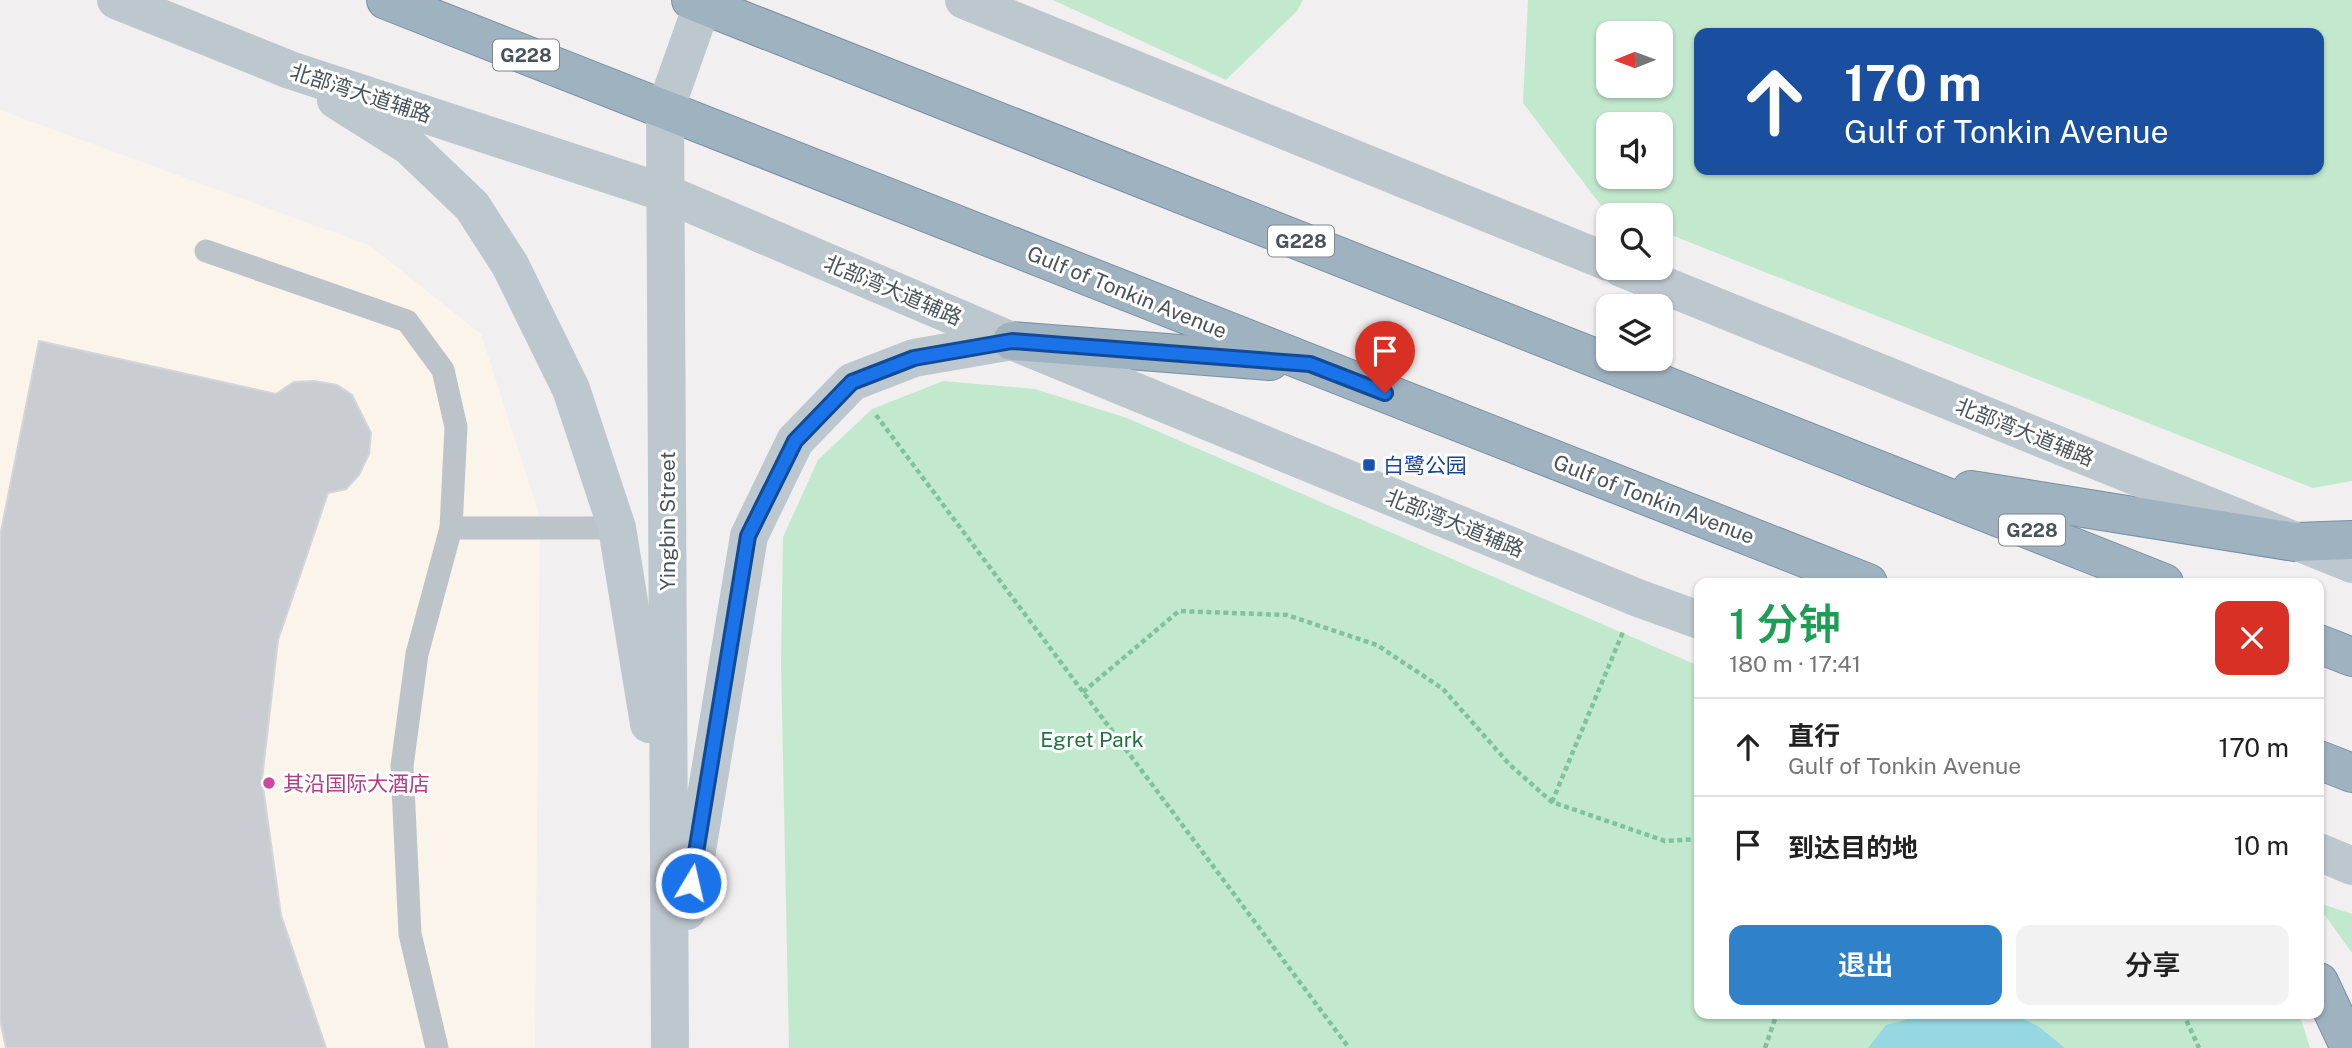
<!DOCTYPE html>
<html lang="zh">
<meta charset="utf-8">
<style>
:root{--surface:#fff;--page:#f2f2f2;--text:#222;--muted:#767676;--line:#e0e0e0;--accent:#2f81ca}
body{margin:0;font-family:"Public Sans","Noto Sans SC",sans-serif;background:var(--page);color:var(--text);height:100vh;display:flex;flex-direction:column;font-size:26px;white-space:nowrap}
*{box-sizing:border-box;margin:0}
p{font-size:23px;color:var(--muted)}
.icon{flex:none;width:38px;height:38px;fill:none;stroke:currentColor;stroke-width:2;stroke-linecap:round;stroke-linejoin:round}
.map{position:relative;flex:1;overflow:hidden}
.details{position:absolute;left:1694px;top:578px;width:630px;height:441px;display:flex;flex-direction:column;background:var(--surface);border-radius:14px;box-shadow:0 2px 5px #0004}
.details>*{flex:none}
.guide{position:absolute;left:1694px;top:28px;width:630px;height:147px;border-radius:14px;box-shadow:0 2px 5px #0004;background:#1a4fa0;color:#fff;overflow:hidden}
.needle{width:46px;rotate:269deg}
.buttons{position:absolute;left:1596px;top:21px;display:grid;gap:14px}
.buttons a{display:grid;place-items:center;width:77px;height:77px;border-radius:14px;background:var(--surface);box-shadow:0 2px 5px #0004;font-size:35px}
.pin{position:absolute;display:grid;place-items:center;width:60px;height:60px;color:#fff;margin:-72px -30px;border-radius:50% 50% 50% 0;rotate:-45deg;box-shadow:0 0 7px #0007}
.pin .icon{rotate:45deg}
.me{position:absolute;width:77px;margin:-38px;rotate:9deg;stroke-linejoin:round;filter:drop-shadow(0 0 5px #0008)}
.turn{display:flex;align-items:center;gap:24px;height:147px;padding:0 35px;font-size:32px}
.turn .icon{width:91px;height:91px;stroke-width:2.5}
.turn b{display:block;font-size:49px;line-height:60px}
.round{display:grid;place-items:center;flex:none;width:74px;height:74px;border-radius:14px;background:var(--page)}
.headline{display:flex;align-items:center;justify-content:space-between;height:119px;padding:0 35px}
h1{font-size:42px;font-weight:600;line-height:52px;color:#1e9e55}
.primary-button{display:flex;gap:14px;margin-top:auto;padding:14px 35px}
.primary-button a{flex:1;height:80px;border-radius:14px;background:var(--accent);color:#fff;font-size:28px;font-weight:600;line-height:80px;text-align:center}
.primary-button a+a{background:var(--page);color:var(--text)}
ul{padding:0;list-style:none}
li{display:flex;align-items:center;gap:21px;height:98px;padding:0 35px;border-top:2px solid var(--line)}
li div{flex:1}
li b{display:block;font-size:26px}
li em{font-style:normal}
.map>svg:first-child{display:block}
.commercial{fill:#faf4ea}
.green{fill:#c2e9ce;fill-rule:evenodd}
.water{fill:#95d8e1}
.building{fill:#c9ccd1;stroke:#d3d6d9;stroke-width:2}
.lines{fill:none;stroke-linecap:round;stroke-linejoin:round}
.trunk-casing{stroke:#7890a3;stroke-width:40}
.path{stroke:#7fc39b;stroke-width:4.5;stroke-dasharray:5 3.5;stroke-linecap:butt}
.service{stroke:#bcc4ca;stroke-width:23}
.secondary{stroke:#bdc7ce;stroke-width:38}
.trunk{stroke:#9fb2c0;stroke-width:38}
.route-casing{stroke:#114b97;stroke-width:18}
.route{stroke:#1a73e8;stroke-width:12}
.transit-dot{fill:#1a4fb4;stroke:#fff;stroke-width:2.5}
.hotel-dot{fill:#d1479c;stroke:#fff;stroke-width:2.5}
.labels{text-anchor:middle;dominant-baseline:central;stroke-width:6;stroke-linejoin:round;paint-order:stroke}
.shield{fill:#fff;stroke:#80878c;stroke-width:2}
.shield-label{font-size:19px;font-weight:bold;fill:#49535a}
.street-label{font-size:21px;fill:#49535a;stroke:#fff}
.transit-label{font-size:21px;fill:#164399;stroke:#fff;text-anchor:start}
.park-label{font-size:21px;fill:#227243;stroke:#fff}
.hotel-label{font-size:21px;fill:#b23c85;stroke:#fff;text-anchor:start}
</style>
<div class="map">
<svg width="2352" height="1048" viewBox="0 0 2352 1048">
<rect width="100%" height="100%" fill="#f1efef"/>
<!-- commercial -->
<path class="commercial" d="M0,110L369,245L481,334L540,517L535,1048H0Z"/>
<!-- green -->
<g class="green">
<path d="M1053,0H1303L1297,11L1226,80Z"/>
<path d="M1528,0H2352V481L2313,488L1661,231V215H1621L1603,208L1523,103ZM1661,33V86H1608V33ZM2319,33V170H1699V33ZM1661,124V177H1608V124Z"/>
<path d="M943,381L1035,389L1127,418L1699,666V1013H2299L2310,1048H789L781,663L783,537L818,460L872,409Z"/>
<path d="M2319,903L2352,914V953L2319,907Z"/>
</g>
<!-- water -->
<path class="water" d="M1932,1013H2010L2038,1026L2065,1048H1868L1886,1025Z"/>
<!-- building -->
<path class="building" d="M39,341L276,394L294,382L314,381L337,385L352,395L371,433L369,454L359,475L346,489L328,493L278,640L262,780L281,915L326,1048H6L0,1020V536Z"/>
<g class="lines">
<defs>
<g id="trunk">
<path d="M386,0L1868,583"/>
<path d="M691,0L2164,583"/>
<path d="M1012,341L1270,361"/>
<path d="M1971,490L2295,542L2352,540"/>
<path d="M2319,644L2352,657"/>
<path d="M2319,760L2352,773"/>
<path d="M2319,982L2350,1048"/>
</g>
</defs>
<!-- trunk casing -->
<use href="#trunk" class="trunk-casing"/>
<!-- path -->
<g class="path">
<path d="M876,415L1349,1048"/>
<path d="M1083,692L1179,611L1287,615L1377,645L1443,689L1510,765L1552,802L1665,841L1699,839"/>
<path d="M1552,802L1623,632"/>
<path d="M2183,1013L2199,1048"/>
<path d="M1765,1048L1777,1013"/>
</g>
<!-- service -->
<g class="service">
<path d="M206,251L407,321L443,370L456,427L451,528L417,654L402,766L410,934L437,1048"/>
<path d="M451,528H617"/>
</g>
<!-- secondary -->
<g class="secondary">
<path d="M116,0L290,70L665,193L1012,341L1638,598L1699,620"/>
<path d="M964,0L1608,262"/>
<path d="M336,100L409,146L472,206L510,265L571,389L617,528L649,724"/>
<path d="M1621,268L2352,564"/>
<path d="M2319,852L2352,866"/>
<path d="M687,911L749,536L795,441L852,382L914,358L1012,341"/>
<path d="M670,1048L665,110L704,0"/>
</g>
<!-- trunk -->
<use href="#trunk" class="trunk"/>
</g>
<g class="lines">
<defs>
<path id="route" d="M691,883L748,536L795,441L852,382L914,358L1012,341L1310,364L1385,393"/>
</defs>
<!-- route casing -->
<use href="#route" class="route-casing"/>
<!-- route -->
<use href="#route" class="route"/>
</g>
<!-- markers -->
<rect class="transit-dot" x="1362" y="458" width="14" height="14" rx="3.5"/>
<circle class="hotel-dot" cx="269" cy="783" r="7"/>
<g class="labels">
<!-- shield labels -->
<g class="shield">
<rect x="493" y="39.5" width="66" height="31" rx="5"/>
<rect x="1268" y="225.5" width="66" height="31" rx="5"/>
<rect x="1999" y="514.5" width="66" height="31" rx="5"/>
</g>
<g class="shield-label">
<text x="526" y="55">G228</text>
<text x="1301" y="241">G228</text>
<text x="2032" y="530">G228</text>
</g>
<!-- street labels -->
<g class="street-label">
<text transform="translate(361 93) rotate(18)">北部湾大道辅路</text>
<text transform="translate(893 290) rotate(23)">北部湾大道辅路</text>
<text transform="translate(1127 292) rotate(22)">Gulf of Tonkin Avenue</text>
<text transform="translate(2025 432) rotate(22)">北部湾大道辅路</text>
<text transform="translate(1654 499) rotate(21)">Gulf of Tonkin Avenue</text>
<text transform="translate(667 521) rotate(-90)">Yingbin Street</text>
<text transform="translate(1455 523) rotate(22)">北部湾大道辅路</text>
</g>
<!-- transit labels -->
<g class="transit-label">
<text x="1383" y="465">白鹭公园</text>
</g>
<!-- park labels -->
<g class="park-label">
<text x="1092" y="739">Egret Park</text>
</g>
<!-- hotel labels -->
<g class="hotel-label">
<text x="283" y="783">其沿国际大酒店</text>
</g>
</g>
</svg>
<div class="buttons">
<a><svg class="needle" viewBox="-14 -14 28 28"><path d="M0-13l5 13h-10z" fill="#e53935"/><path d="M0 13l5-13h-10z" fill="#767676"/></svg></a>
<a><svg class="icon" aria-label="sound" viewBox="0 0 24 24"><path d="M4 9h4l5-4v14l-5-4H4zM17 9q2 3 0 6"/></svg></a>
<a><svg class="icon" aria-label="search" viewBox="0 0 24 24"><circle cx="10" cy="10" r="6"/><path d="M15 15l6 6"/></svg></a>
<a><svg class="icon" aria-label="layers" viewBox="0 0 24 24"><path d="M12 4l9 5-9 5-9-5zM3 14l9 5 9-5"/></svg></a>
</div>
<div class="pin" style="left:1385px;top:393px;background:#d93025"><svg class="icon" aria-label="arrive" viewBox="0 0 24 24"><path d="M6 21V4h12l-3 4 3 4H6"/></svg></div>
<svg class="me" style="left:691px;top:883px" viewBox="-20 -20 40 40"><circle r="17" fill="#1a73e8" stroke="#fff" stroke-width="3"/><path d="M0-11L8 9 0 5-8 9z" fill="#fff"/></svg>
<div class="guide">
<div class="turn"><svg class="icon" aria-label="ahead" viewBox="0 0 24 24"><path d="M12 20V5M6 11l6-6 6 6"/></svg><div><b>170 m</b>Gulf of Tonkin Avenue</div></div>
</div>
<section class="details">
<div class="headline"><div><h1>1 分钟</h1><p>180 m · 17:41</p></div><a class="round" style="background:#d93025;color:#fff"><svg class="icon" aria-label="close" viewBox="0 0 24 24"><path d="M6 6l12 12M18 6L6 18"/></svg></a></div>
<ul>
<li><svg class="icon" aria-label="ahead" viewBox="0 0 24 24"><path d="M12 20V5M6 11l6-6 6 6"/></svg><div><b>直行</b><p>Gulf of Tonkin Avenue</p></div><em>170 m</em></li>
<li><svg class="icon" aria-label="arrive" viewBox="0 0 24 24"><path d="M6 21V4h12l-3 4 3 4H6"/></svg><div><b>到达目的地</b></div><em>10 m</em></li>
</ul>
<div class="primary-button"><a>退出</a><a>分享</a></div>
</section>
</div>
